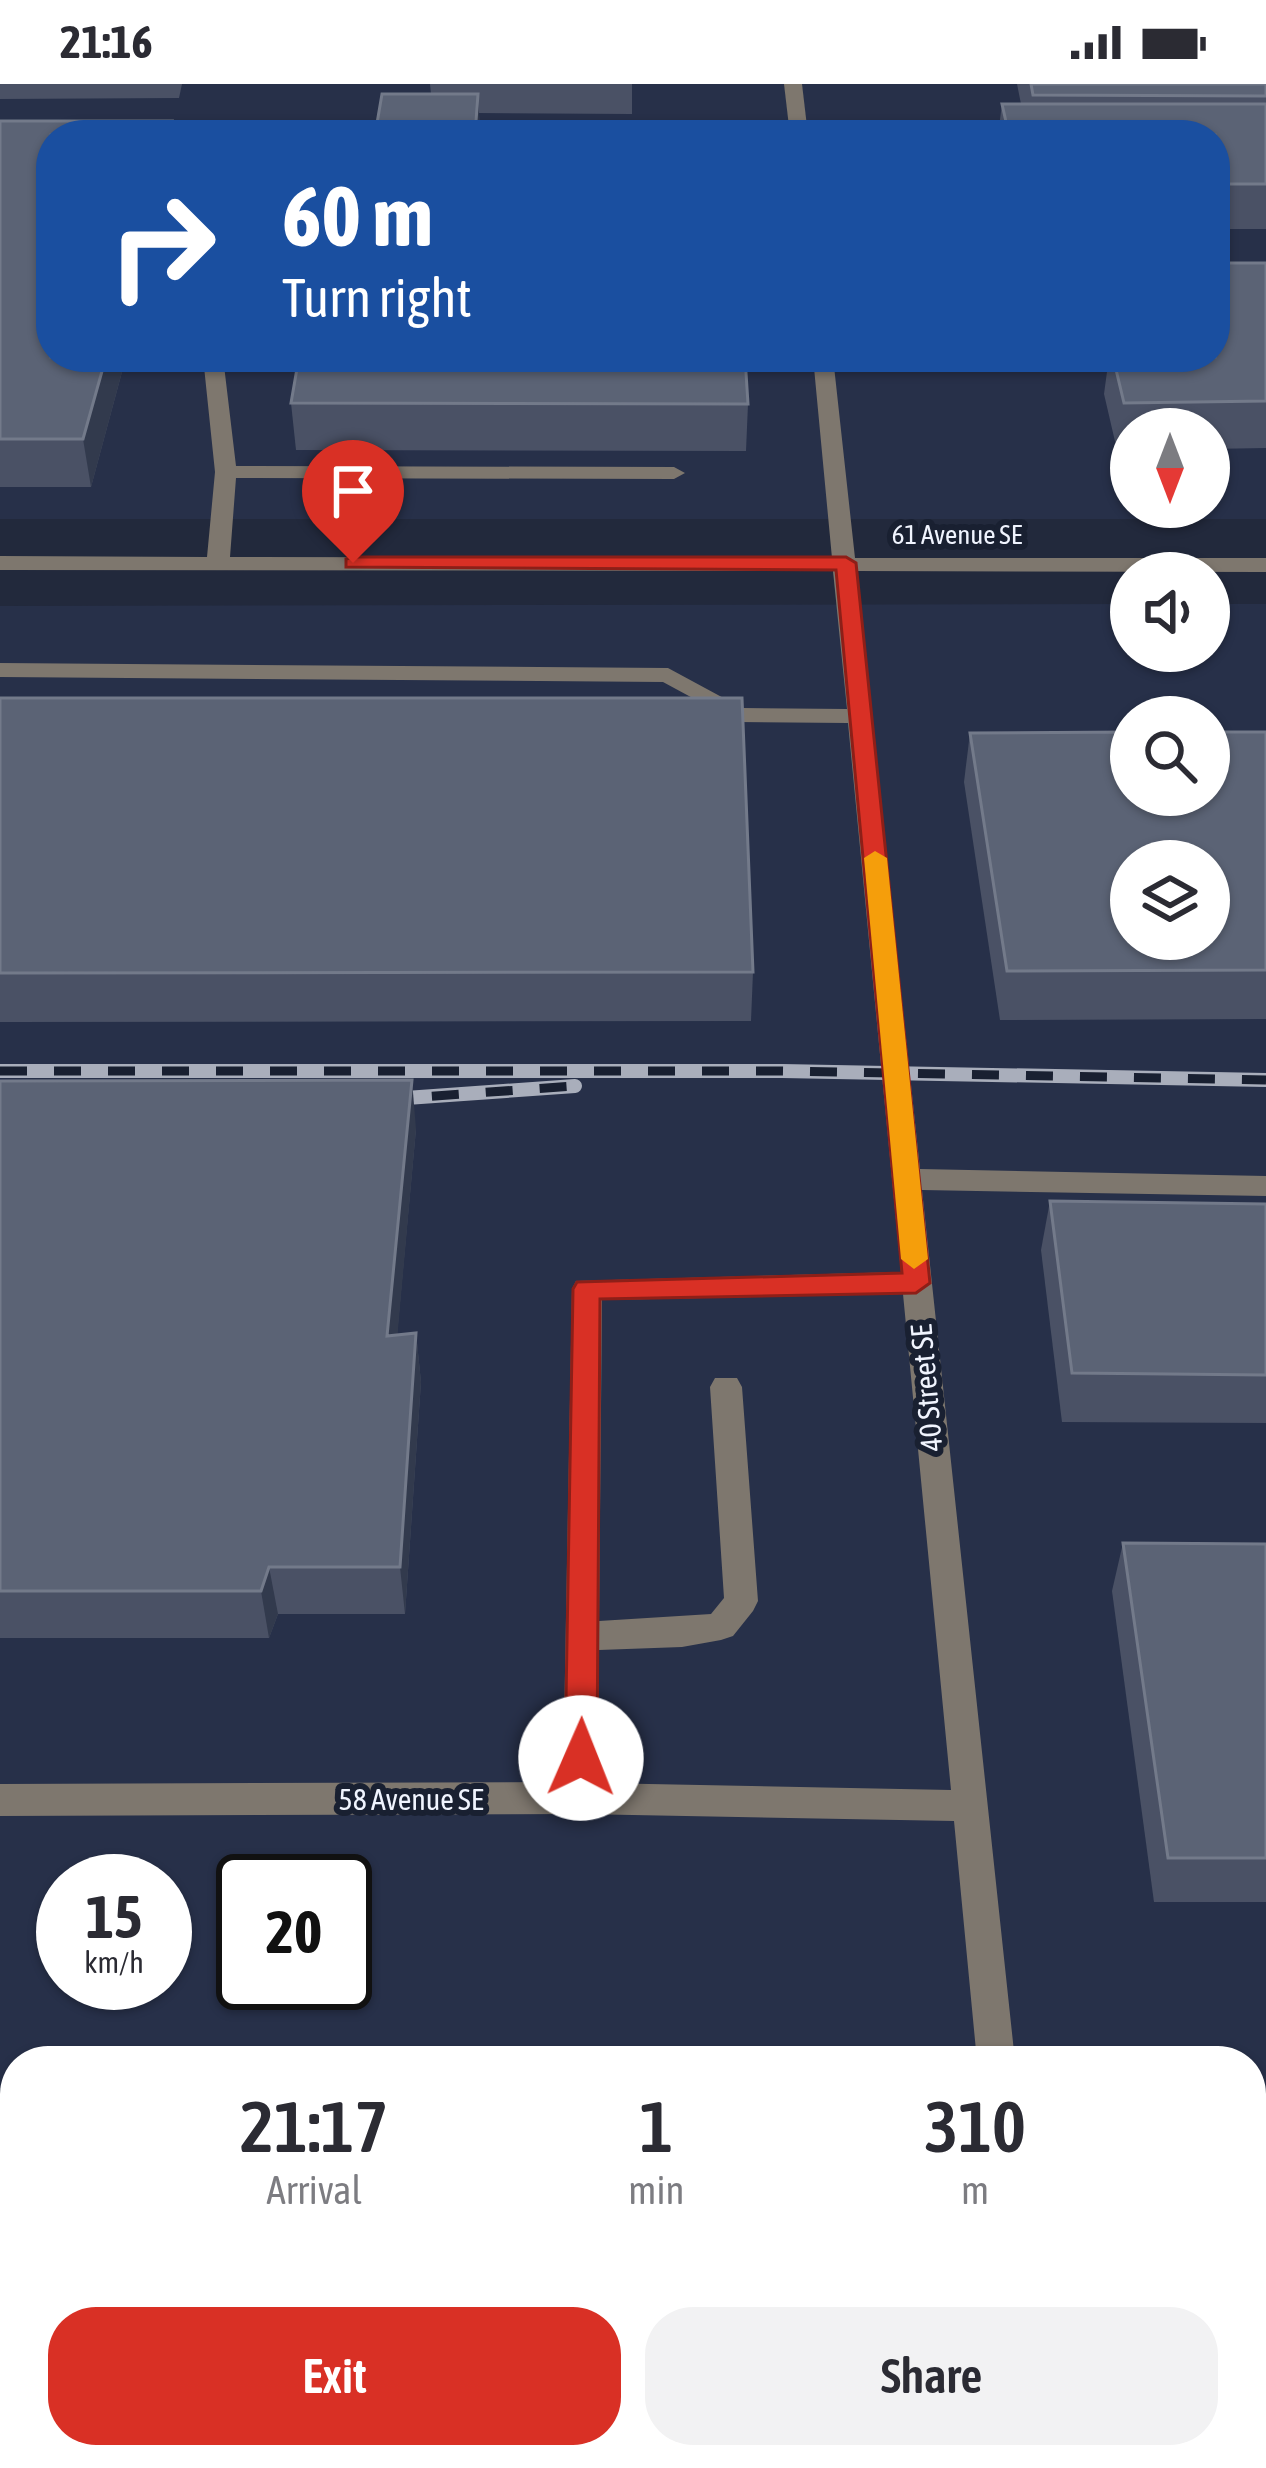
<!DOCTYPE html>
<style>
:root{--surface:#fff;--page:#f2f2f3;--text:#2b2b33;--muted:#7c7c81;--accent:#d93025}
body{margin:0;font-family:"Asap Condensed",sans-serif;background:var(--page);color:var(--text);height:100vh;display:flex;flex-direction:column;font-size:45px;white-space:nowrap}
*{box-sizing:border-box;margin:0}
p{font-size:39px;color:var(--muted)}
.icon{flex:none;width:66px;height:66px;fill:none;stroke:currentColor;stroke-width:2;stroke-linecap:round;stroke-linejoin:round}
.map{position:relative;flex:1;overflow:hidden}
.sheet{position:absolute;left:0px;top:1962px;width:1266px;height:423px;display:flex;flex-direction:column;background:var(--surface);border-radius:48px 48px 0 0;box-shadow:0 3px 9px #0004}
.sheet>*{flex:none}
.top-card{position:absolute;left:36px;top:36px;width:1194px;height:252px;border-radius:48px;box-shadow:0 3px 9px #0004;background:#1a4fa0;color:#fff;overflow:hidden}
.needle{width:78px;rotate:180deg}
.fabs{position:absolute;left:1110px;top:324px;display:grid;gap:24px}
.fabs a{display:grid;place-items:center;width:120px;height:120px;border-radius:50%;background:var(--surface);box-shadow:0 3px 9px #0004;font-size:60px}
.speed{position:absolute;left:36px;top:1770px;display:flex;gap:24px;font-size:60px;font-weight:700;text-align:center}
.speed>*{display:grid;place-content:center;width:156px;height:156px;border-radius:50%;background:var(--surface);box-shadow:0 3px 9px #0004;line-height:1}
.speed small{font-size:30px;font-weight:400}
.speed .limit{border:6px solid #111;border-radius:18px;background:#fff;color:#111}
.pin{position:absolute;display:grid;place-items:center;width:102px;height:102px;color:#fff;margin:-123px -51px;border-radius:50% 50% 50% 0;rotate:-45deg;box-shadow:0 0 12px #0007}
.pin .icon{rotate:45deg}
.me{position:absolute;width:132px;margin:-66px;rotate:1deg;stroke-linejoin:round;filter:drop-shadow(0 0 9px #0008)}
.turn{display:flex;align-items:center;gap:42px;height:252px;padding:0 48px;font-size:54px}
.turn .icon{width:156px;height:156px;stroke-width:2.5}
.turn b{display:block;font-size:84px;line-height:102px}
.eta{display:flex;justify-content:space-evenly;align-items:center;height:204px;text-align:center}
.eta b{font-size:72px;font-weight:600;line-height:84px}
.cta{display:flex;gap:24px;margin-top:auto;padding:24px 48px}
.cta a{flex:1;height:138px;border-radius:48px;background:var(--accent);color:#fff;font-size:48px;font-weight:600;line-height:138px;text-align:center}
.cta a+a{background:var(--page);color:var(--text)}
.status{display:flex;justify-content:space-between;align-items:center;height:84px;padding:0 60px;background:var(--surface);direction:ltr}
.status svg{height:33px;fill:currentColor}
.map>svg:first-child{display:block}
.built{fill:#273049;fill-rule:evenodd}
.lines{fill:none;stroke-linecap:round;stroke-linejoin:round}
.minor{fill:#7e776e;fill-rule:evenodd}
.rail-casing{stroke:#a9aebb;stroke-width:14}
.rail{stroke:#192031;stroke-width:9;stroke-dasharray:27;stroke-linecap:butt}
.wall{fill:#4a5165}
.shaded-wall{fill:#323a4d}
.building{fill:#5b6375;stroke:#737a8a;stroke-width:3;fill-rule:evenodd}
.route{fill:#d93025;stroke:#8d1f18;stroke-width:3}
.slow{fill:#f59e0b}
.labels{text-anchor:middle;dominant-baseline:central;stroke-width:12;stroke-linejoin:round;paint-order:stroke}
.far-street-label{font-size:27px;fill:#f0f4fe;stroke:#192031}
.street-label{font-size:30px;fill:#f0f4fe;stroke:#192031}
</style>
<div class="status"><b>21:16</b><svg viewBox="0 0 49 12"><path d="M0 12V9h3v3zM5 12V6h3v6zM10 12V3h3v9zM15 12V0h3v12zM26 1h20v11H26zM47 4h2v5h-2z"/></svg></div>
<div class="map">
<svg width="1266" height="2384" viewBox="0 0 1266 2384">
<rect width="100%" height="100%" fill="#22293c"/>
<!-- built -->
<g class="built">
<path d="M0,0H1266V435H0ZM51,51H1215V273H51ZM1131,345H1209V423H1131Z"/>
<path d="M1131,520V567H1209V520H1266V2384H0V522ZM1131,633H1209V711H1131ZM1131,777H1209V855H1131ZM63,1797H165V1899H63ZM243,1797H345V1899H243ZM15,1977H1251V2370H15Z"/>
</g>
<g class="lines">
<!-- minor -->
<g class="minor">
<path d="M784,0H802L808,51H790Z"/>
<path d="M203,273H223L236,382L674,383L685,389L674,395L236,394L230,473L832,474L813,273H833L855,474H1266V488L856,487L920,1085L1266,1092V1112L922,1106L1015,1977H977L954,1737L580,1730L0,1732V1700L563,1698L572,1205L576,1197L901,1188L848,639L737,638L663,598L0,593V579L668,584L742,624L847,625L833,487L0,486V472L207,473L215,388ZM903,1210L951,1706L598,1699L599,1566L682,1563L721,1556L733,1552L753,1527L758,1517L742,1303L737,1294H715L710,1303L724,1514L711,1530L599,1537L602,1216Z"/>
<path d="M0,2139L15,2140V2180L0,2179Z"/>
<path d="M1014,2370H1056L1058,2384H1016Z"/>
</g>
<defs>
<g id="rail">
<path d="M0,987H782L1266,996"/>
<path d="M378,1016L575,1002"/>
</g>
</defs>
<!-- rail casing -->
<use href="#rail" class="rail-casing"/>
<!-- rail -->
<use href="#rail" class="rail"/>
</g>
<!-- wall -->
<g class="wall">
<path d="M0,0H182L179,14L0,15Z"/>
<path d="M430,0H632V30L479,29L480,51H375L431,10Z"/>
<path d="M1017,0H1266V145H1215V51H998L1002,20H1021Z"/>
<path d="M0,37L126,273L91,403H0Z"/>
<path d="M1266,179V364L1209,365V345H1131V365L1117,366L1104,310L1109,273H1215Z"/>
<path d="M291,319L748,320L746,367L296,366Z"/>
<path d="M0,614L753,888L751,937L0,938Z"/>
<path d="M1266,648V935L1000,936L964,698L970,649Z"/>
<path d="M0,997L416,1045L397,1251L416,1249L421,1298L405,1530H278L269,1554H0Z"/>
<path d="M1050,1117L1266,1120V1339L1062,1338L1041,1166Z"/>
<path d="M1123,1459L1266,1460V1818H1154L1112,1507Z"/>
</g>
<!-- shaded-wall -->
<g class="shaded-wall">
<path d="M478,10L480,51H475Z"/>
<path d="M106,273H126L91,403L83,355Z"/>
<path d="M412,996L416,1045L393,1300L387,1252Z"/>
<path d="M416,1249L421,1298L405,1530L400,1483Z"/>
<path d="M269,1483L278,1530L269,1554L261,1507Z"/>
</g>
<!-- building -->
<g class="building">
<path d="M1031,0H1266V12L1033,11Z"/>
<path d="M382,10H478L475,51H375Z"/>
<path d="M1002,20H1266V100H1215V51H1009Z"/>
<path d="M0,37H172L168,51H51V273H106L83,355H0Z"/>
<path d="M1215,179H1266V317L1124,319L1113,273H1215Z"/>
<path d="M299,273H745L748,320L291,319Z"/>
<path d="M0,614H742L753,888L0,889Z"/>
<path d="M1131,648V711H1209V648H1266V886L1007,887L970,649ZM1131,777H1209V855H1131Z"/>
<path d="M412,996L387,1252L416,1249L400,1483H269L261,1507H0V997Z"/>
<path d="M1050,1117L1266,1120V1291L1072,1289Z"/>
<path d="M1123,1459L1266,1460V1774H1168Z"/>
<path d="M0,2243H15V2370H698V2384H0Z"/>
</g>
<!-- route -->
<path class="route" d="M353,473H846L856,479L930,1199L916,1209L600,1215L597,1674L592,1684L581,1688L570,1684L565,1674L573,1205L577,1198L902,1189L836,486L346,483V475Z"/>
<!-- slow -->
<path class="slow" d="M875,767L887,774L928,1175L914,1185L901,1175L864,774Z"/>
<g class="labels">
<!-- far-street labels -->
<g class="far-street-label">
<text x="957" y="450">61 Avenue SE</text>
</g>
<!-- street labels -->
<g class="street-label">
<text transform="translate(926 1304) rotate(-95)">40 Street SE</text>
<text x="411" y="1715">58 Avenue SE</text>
</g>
</g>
</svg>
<div class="fabs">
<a><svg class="needle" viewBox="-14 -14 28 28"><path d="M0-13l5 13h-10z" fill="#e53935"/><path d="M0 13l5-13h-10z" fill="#7c7c81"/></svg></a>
<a><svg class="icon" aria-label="sound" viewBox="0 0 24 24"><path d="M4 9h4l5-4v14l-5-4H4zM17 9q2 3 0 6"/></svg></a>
<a><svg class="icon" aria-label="search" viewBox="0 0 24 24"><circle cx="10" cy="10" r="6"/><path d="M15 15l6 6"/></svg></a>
<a><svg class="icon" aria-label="layers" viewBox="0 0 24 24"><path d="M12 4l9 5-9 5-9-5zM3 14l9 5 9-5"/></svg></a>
</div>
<div class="speed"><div>15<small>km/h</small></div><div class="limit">20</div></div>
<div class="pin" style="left:353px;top:479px;background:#d93025"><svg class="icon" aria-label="arrive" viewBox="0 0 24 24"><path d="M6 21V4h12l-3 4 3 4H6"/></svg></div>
<svg class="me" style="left:581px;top:1674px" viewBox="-20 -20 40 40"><circle r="19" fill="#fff"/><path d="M0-13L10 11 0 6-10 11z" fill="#d93025"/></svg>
<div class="top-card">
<div class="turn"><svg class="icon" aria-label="right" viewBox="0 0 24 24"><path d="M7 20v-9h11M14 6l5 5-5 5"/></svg><div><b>60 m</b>Turn right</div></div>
</div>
<section class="sheet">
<div class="eta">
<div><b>21:17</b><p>Arrival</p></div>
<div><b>1</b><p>min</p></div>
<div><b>310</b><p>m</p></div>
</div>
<div class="cta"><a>Exit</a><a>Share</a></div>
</section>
</div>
